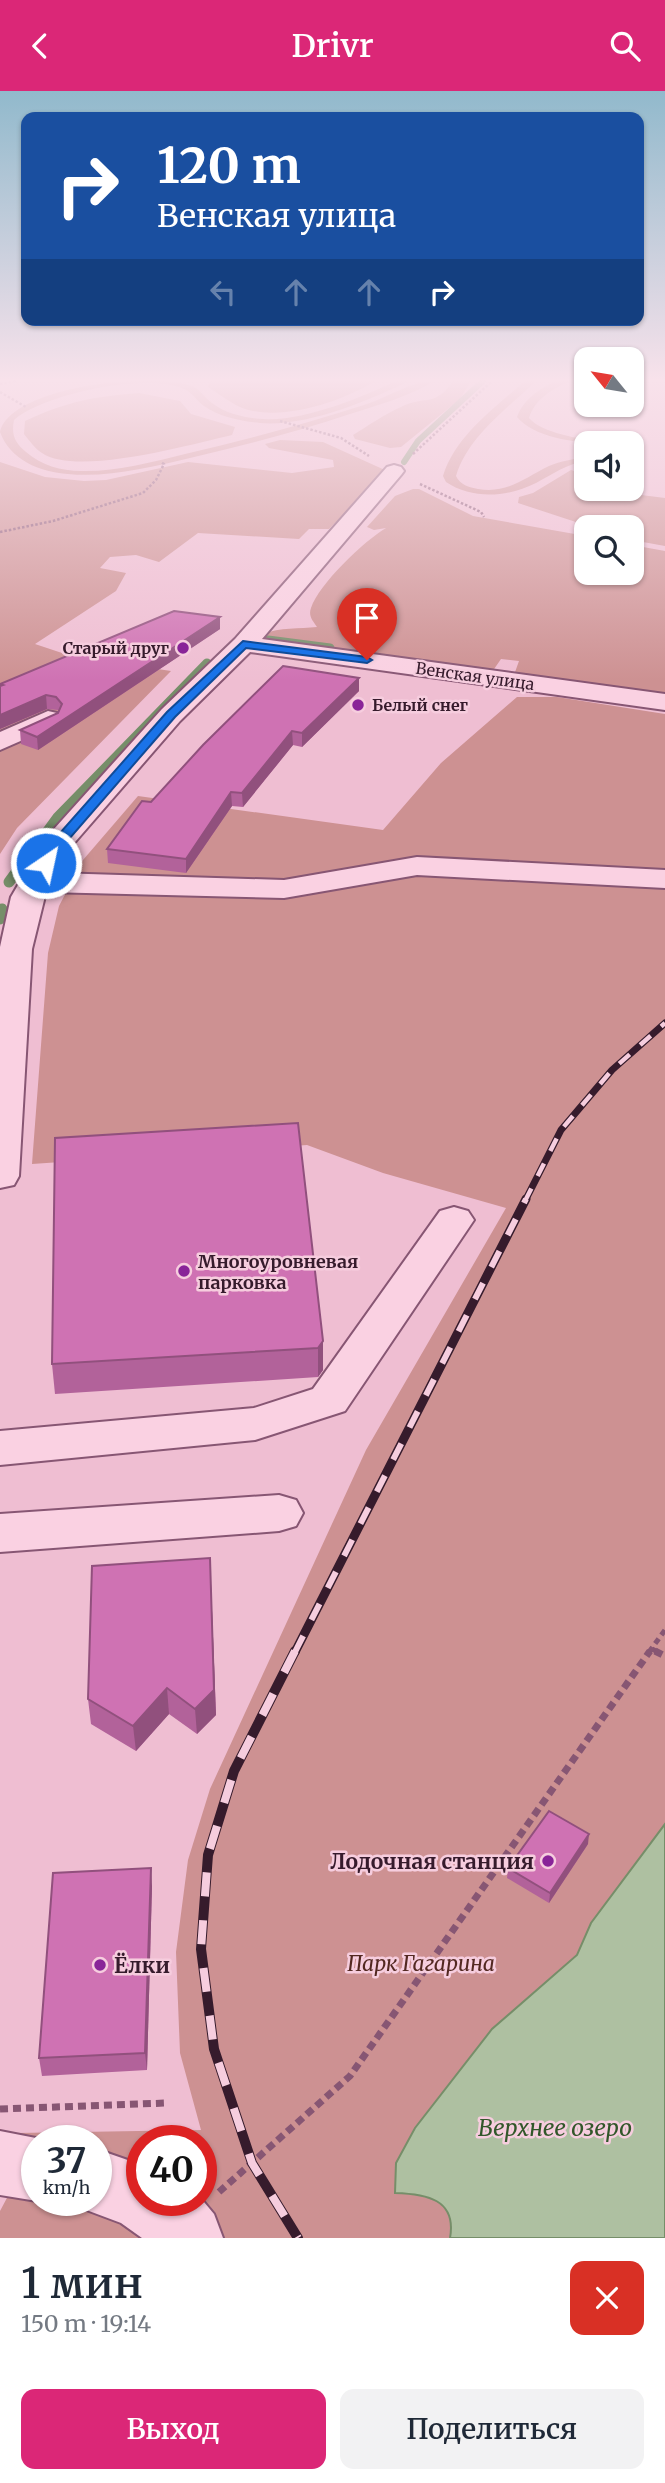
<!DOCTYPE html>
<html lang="ru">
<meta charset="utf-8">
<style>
:root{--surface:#fff;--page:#f2f2f3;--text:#1f2937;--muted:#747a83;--accent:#db2777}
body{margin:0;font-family:Merriweather,serif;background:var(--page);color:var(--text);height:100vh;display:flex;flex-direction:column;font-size:26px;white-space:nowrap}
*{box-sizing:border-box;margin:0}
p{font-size:23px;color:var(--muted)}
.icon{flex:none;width:38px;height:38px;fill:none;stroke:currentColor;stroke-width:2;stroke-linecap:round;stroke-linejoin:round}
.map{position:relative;height:2147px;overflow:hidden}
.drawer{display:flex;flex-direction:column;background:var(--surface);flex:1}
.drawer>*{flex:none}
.top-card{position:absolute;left:21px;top:21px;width:623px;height:214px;border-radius:14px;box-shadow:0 2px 5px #0004;background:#1a4fa0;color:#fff;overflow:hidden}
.needle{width:46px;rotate:300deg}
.fabs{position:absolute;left:574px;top:256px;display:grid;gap:14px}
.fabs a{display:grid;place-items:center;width:70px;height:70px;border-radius:14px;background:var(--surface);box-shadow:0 2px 5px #0004;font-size:35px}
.speed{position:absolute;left:21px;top:2034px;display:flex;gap:14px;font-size:35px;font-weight:700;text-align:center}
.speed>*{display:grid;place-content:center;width:91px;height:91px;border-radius:50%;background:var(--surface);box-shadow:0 2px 5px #0004;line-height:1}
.speed small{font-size:18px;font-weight:400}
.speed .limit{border:10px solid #d22;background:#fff;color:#111}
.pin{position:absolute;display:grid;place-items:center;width:60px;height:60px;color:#fff;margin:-72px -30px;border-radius:50% 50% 50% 0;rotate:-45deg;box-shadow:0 0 7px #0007}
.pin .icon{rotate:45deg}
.me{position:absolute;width:77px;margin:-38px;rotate:34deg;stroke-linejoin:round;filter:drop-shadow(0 0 5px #0008)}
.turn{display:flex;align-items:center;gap:24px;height:147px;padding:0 21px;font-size:32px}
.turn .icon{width:91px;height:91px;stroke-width:2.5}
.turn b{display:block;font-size:49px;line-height:60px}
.lanes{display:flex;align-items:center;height:66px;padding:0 21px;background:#0003;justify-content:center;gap:35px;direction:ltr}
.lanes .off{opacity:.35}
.round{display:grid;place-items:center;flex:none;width:74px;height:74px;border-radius:14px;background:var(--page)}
.headline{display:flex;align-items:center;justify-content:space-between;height:119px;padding:0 21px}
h1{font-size:42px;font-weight:600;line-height:52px}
.action{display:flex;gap:14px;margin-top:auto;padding:14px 21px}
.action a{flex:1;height:80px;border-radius:14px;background:var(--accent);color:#fff;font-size:28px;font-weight:600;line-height:80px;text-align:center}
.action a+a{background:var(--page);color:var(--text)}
header{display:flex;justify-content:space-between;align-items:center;height:91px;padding:0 21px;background:var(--accent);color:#fff;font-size:32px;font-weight:600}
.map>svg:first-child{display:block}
.green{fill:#cd9192;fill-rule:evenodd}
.water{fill:#aec0a1;stroke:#768e69;stroke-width:2}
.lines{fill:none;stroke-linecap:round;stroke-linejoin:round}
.stream-far2{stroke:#768e69;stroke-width:6}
.stream-far1{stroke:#768e69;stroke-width:9}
.stream{stroke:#768e69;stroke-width:11}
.minor-casing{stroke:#875673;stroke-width:4}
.path-far2{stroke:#875673;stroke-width:2.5;stroke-dasharray:2.5 2;stroke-linecap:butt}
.path-far1{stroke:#875673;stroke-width:5;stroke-dasharray:6 4.5;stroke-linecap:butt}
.path{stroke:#875673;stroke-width:7;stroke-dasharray:8 5;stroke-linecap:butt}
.minor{fill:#fad1e2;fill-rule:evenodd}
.rail-far2-casing{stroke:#361b2c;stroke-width:7}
.rail-far1-casing{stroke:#361b2c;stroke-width:9}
.rail-casing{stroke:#361b2c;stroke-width:10}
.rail-far2{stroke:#f6cdde;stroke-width:4.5;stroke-dasharray:14;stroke-linecap:butt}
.rail-far1{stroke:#f6cdde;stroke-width:6;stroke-dasharray:18;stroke-linecap:butt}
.rail{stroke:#f6cdde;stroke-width:8;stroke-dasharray:24;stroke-linecap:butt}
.wall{fill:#b2629a}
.shaded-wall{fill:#91507d}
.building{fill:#cf72b3;stroke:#91507d;stroke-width:2}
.route{fill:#1a73e8;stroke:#114b97;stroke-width:2}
.poi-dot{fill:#892498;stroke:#f6cdde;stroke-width:2.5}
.labels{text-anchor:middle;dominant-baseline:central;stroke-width:5;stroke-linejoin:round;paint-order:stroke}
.far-poi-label{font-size:16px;font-weight:bold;fill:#361b2c;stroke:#f6cdde;text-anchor:end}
.far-street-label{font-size:16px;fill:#361b2c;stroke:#f6cdde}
.poi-label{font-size:18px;font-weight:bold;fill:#361b2c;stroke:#f6cdde;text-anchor:start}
.near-poi-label{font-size:21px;font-weight:bold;fill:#361b2c;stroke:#f6cdde;text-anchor:end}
.near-park-label{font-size:21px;font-style:italic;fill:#532821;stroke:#f6cdde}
.near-water-label{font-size:23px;font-style:italic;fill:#32572a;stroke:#f6cdde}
</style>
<header><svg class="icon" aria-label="back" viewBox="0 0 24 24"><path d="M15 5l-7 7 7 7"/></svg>Drivr<svg class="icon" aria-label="search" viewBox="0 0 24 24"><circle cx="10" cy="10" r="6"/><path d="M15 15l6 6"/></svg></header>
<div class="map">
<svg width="665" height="2147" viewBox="0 0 665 2147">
<rect width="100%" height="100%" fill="#efbed2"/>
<!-- green -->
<g class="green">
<path d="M211,290H375C342,311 278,332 240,316C229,311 218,302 208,296Z"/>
<path d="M396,290H409C368,310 306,336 260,332C241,330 219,326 204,315C197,310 192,301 184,298C147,281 43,303 14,329C11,344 15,352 26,361C41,374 61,380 81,380C115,381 152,371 185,363C246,349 305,333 364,314C387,307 411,290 434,290C408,306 378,314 350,323C297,341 244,354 190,367C151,376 108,387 68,383C40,381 10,369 0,341C10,295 155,280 192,295C200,298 205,307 212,312C226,323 246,327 263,328C302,331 360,307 396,290Z"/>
<path d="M453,290H471L460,308L401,356L390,357L355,348L353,344C369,334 385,323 401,316C424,304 435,317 453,290Z"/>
<path d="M525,290H536C507,318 468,345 456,385C460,394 469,396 478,398C508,403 524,387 549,375C561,370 573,368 586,366V370C566,373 553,383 536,392C508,406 473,409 446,391L443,385C455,345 495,317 525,290Z"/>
<path d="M556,290H570C552,298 535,308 529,327C543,343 578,346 598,352C576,352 533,346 517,326C523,309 539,298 556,290Z"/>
<path d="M139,302L180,310L191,323L235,336L232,344C192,353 77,386 42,362C35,358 29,349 24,343L25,330C68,310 93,306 139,302Z"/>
<path d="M280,349L323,351L387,380L329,438H309L299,448L198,442L159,471L136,464L110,466L100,477L126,482L116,500L35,553L71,565L171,580L17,737L0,763V371L45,386L84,390L106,389L188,371L292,382L334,376L333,369L269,357L265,353Z"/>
<path d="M571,379L586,384V397L665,407V455L632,449V436H591L518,412L519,406L533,402Z"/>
<path d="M413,398H419L473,425L586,445V481H632V454L665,460V605L514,584L519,570L501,568L492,581L295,552L268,547L264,543C279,536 300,538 317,536C313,530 308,525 311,517C319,493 364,450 386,437L374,439L367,436L395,405Z"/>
<path d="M517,606H557L665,623V2147H0V2120L8,2105L16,2042L201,2039L180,1962L176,1861L188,1769L210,1698L366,1359L506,1117L383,1082L307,1054L32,1073L48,862L59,815L83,769L138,705L383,739L441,672ZM37,2049H96V2109H37ZM142,2049H201V2109H142Z"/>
</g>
<!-- water -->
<path class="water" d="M665,1733V2147H450C457,2108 426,2103 395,2102L396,2072L415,2037L492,1938L577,1864L591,1832Z"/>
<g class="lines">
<!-- stream-far2 -->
<path class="stream-far2" d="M404,371L418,350L483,290"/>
<!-- stream-far1 -->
<g class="stream-far1">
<path d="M268,549L330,557"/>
<path d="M30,763L57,726L207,572"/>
</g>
<!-- stream -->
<g class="stream">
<path d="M9,791L31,761"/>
<path d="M0,828L2,818"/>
</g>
<defs>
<g id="minor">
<path d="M394,374L401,376L404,380L401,384L262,548L665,603V619L250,561L180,630L69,758L56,782L284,789L417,766L665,779V797L417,784L284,807L46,801L32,858L19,1085L14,1094L0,1097V856L11,806L45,748L162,618L235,548L387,376Z"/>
<path d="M48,620L57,622L61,628L57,634L0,659V641Z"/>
<path d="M454,1116L468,1120L474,1129L345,1320L255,1349L0,1374V1340L254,1317L313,1298L440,1120Z"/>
<path d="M279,1404L296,1409L303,1422L296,1435L279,1440L0,1461V1423Z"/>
<path d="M0,2040L46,2049H37V2109H41L37,2110L0,2104Z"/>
<path d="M96,2058L142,2074V2109L204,2111L214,2123L223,2147H142L121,2132L73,2114L71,2109H96Z"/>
</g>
</defs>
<!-- minor casing -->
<use href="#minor" class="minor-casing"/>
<!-- path-far2 -->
<g class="path-far2">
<path d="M0,293L17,290"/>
<path d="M0,301L26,316"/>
<path d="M280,330L341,347L369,365"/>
<path d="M413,363L492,290"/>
<path d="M420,393L481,421L484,426"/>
<path d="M0,441L53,430L143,402L156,389L164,373L161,371"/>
</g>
<!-- path-far1 -->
<g class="path-far1">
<path d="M652,1558L658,1561"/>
<path d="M649,1561L665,1539"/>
</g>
<!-- path -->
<g class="path">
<path d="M655,1560L665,1565"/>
<path d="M0,2018L167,2012"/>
<path d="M219,2101L350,1985L650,1560"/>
</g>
<!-- minor -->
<use href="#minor" class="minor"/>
<defs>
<path id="rail-far2" d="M525,1110L561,1039L612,979L665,932"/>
<path id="rail-far1" d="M295,1561L526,1108"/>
<path id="rail" d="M295,1560L234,1680L208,1764L201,1858L214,1958L252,2072L298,2147"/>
</defs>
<!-- rail-far2 casing -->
<use href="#rail-far2" class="rail-far2-casing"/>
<!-- rail-far1 casing -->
<use href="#rail-far1" class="rail-far1-casing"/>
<!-- rail casing -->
<use href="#rail" class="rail-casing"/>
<!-- rail-far2 -->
<use href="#rail-far2" class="rail-far2"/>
<!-- rail-far1 -->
<use href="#rail-far1" class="rail-far1"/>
<!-- rail -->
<use href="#rail" class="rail"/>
</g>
<!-- wall -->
<g class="wall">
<path d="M220,526V538L38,659L21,653L20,639L58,622V619L47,618L0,638V593Z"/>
<path d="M359,587V600L302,656L293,654L243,716L232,715L186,782L108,772L107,758L151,711Z"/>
<path d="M298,1032L323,1279L318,1286L55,1303L52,1273Z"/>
<path d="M210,1467L216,1624L197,1643L169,1623L136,1660L91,1633L88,1608Z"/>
<path d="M588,1753L549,1812L507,1787L508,1777Z"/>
<path d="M152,1795L147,1979L42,1985L39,1967Z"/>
</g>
<!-- shaded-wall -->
<g class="shaded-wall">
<path d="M220,526V538L38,659L37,646Z"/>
<path d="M359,587V600L302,656V642Z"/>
<path d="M46,604L47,618L0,638V624Z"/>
<path d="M292,640L293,654L243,716L242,702Z"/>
<path d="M231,701L232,715L186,782V768Z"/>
<path d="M323,1250V1279L318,1286V1257Z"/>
<path d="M210,1467L216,1624L197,1643L195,1618Z"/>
<path d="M167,1597L169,1623L136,1660L133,1635Z"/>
<path d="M589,1743L588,1753L549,1812L550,1802Z"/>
<path d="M151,1777L152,1795L147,1979L145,1962Z"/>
</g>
<!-- building -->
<g class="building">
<path d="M174,520L220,526L37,646L20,639L58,622L62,613L56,606L46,604L0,624V595L3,594L0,593Z"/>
<path d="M283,575L359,587L302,642L292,640L242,702L231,701L186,768L107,758L142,710L151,711L203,654Z"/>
<path d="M298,1032L323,1250L318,1257L52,1273L55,1047Z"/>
<path d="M210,1467L214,1599L195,1618L167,1597L133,1635L88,1608L92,1475Z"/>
<path d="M549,1720L589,1743L550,1802L508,1777Z"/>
<path d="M151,1777L145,1962L39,1967L53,1782Z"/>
</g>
<!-- sky -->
<linearGradient id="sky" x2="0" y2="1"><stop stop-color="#91b9cc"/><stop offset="0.49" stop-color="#f8e2eb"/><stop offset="1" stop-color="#f8e2eb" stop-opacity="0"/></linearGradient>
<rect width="665" height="590" fill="url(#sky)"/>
<!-- route -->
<path class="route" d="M243,550L367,566L372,569L367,572L246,557L175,626L62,756L51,775H42L40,772L52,751L167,621Z"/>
<!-- markers -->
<g class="poi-dot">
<circle cx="183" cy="557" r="7"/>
<circle cx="358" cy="614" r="7"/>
<circle cx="184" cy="1180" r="7"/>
<circle cx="548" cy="1770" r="7"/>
<circle cx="100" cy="1874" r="7"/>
</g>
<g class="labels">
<!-- far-poi labels -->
<g class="far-poi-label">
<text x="169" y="557">Старый друг</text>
<text x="372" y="614" text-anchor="start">Белый снег</text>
</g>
<!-- far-street labels -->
<g class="far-street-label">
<text transform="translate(475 585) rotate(8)">Венская улица</text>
</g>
<!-- poi labels -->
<g class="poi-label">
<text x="198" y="1170">Многоуровневая<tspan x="198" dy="21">парковка</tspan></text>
</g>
<!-- near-poi labels -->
<g class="near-poi-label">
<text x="534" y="1770">Лодочная станция</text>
<text x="114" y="1874" text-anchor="start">Ёлки</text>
</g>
<!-- near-park labels -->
<g class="near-park-label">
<text x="421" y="1872">Парк Гагарина</text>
</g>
<!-- near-water labels -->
<g class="near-water-label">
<text x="555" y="2036">Верхнее озеро</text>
</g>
</g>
</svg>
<div class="fabs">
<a><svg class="needle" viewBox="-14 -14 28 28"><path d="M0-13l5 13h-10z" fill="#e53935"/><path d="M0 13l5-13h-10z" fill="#747a83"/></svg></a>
<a><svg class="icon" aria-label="sound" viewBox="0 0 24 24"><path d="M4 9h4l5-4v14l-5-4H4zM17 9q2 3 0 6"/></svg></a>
<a><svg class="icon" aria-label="search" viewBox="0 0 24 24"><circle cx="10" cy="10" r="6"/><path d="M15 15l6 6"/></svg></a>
</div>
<div class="speed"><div>37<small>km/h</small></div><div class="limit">40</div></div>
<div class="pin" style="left:367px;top:569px;background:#d93025"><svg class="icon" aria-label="arrive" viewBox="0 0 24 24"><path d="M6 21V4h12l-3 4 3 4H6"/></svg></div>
<svg class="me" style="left:46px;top:772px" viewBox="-20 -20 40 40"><circle r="17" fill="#1a73e8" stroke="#fff" stroke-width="3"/><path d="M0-11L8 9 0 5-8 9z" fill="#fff"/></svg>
<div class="top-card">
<div class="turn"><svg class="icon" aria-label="right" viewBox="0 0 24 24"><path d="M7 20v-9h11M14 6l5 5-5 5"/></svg><div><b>120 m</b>Венская улица</div></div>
<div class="lanes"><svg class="icon off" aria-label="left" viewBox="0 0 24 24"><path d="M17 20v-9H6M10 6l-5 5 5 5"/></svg><svg class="icon off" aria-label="ahead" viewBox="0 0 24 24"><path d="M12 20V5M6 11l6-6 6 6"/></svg><svg class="icon off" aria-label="ahead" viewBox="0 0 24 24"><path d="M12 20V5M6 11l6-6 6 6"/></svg><svg class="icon" aria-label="right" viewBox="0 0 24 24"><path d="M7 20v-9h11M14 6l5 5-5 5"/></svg></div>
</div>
</div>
<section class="drawer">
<div class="headline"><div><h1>1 мин</h1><p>150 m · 19:14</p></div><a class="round" style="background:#d93025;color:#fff"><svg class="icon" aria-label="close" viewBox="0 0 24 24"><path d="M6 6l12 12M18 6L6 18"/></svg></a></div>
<div class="action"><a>Выход</a><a>Поделиться</a></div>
</section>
